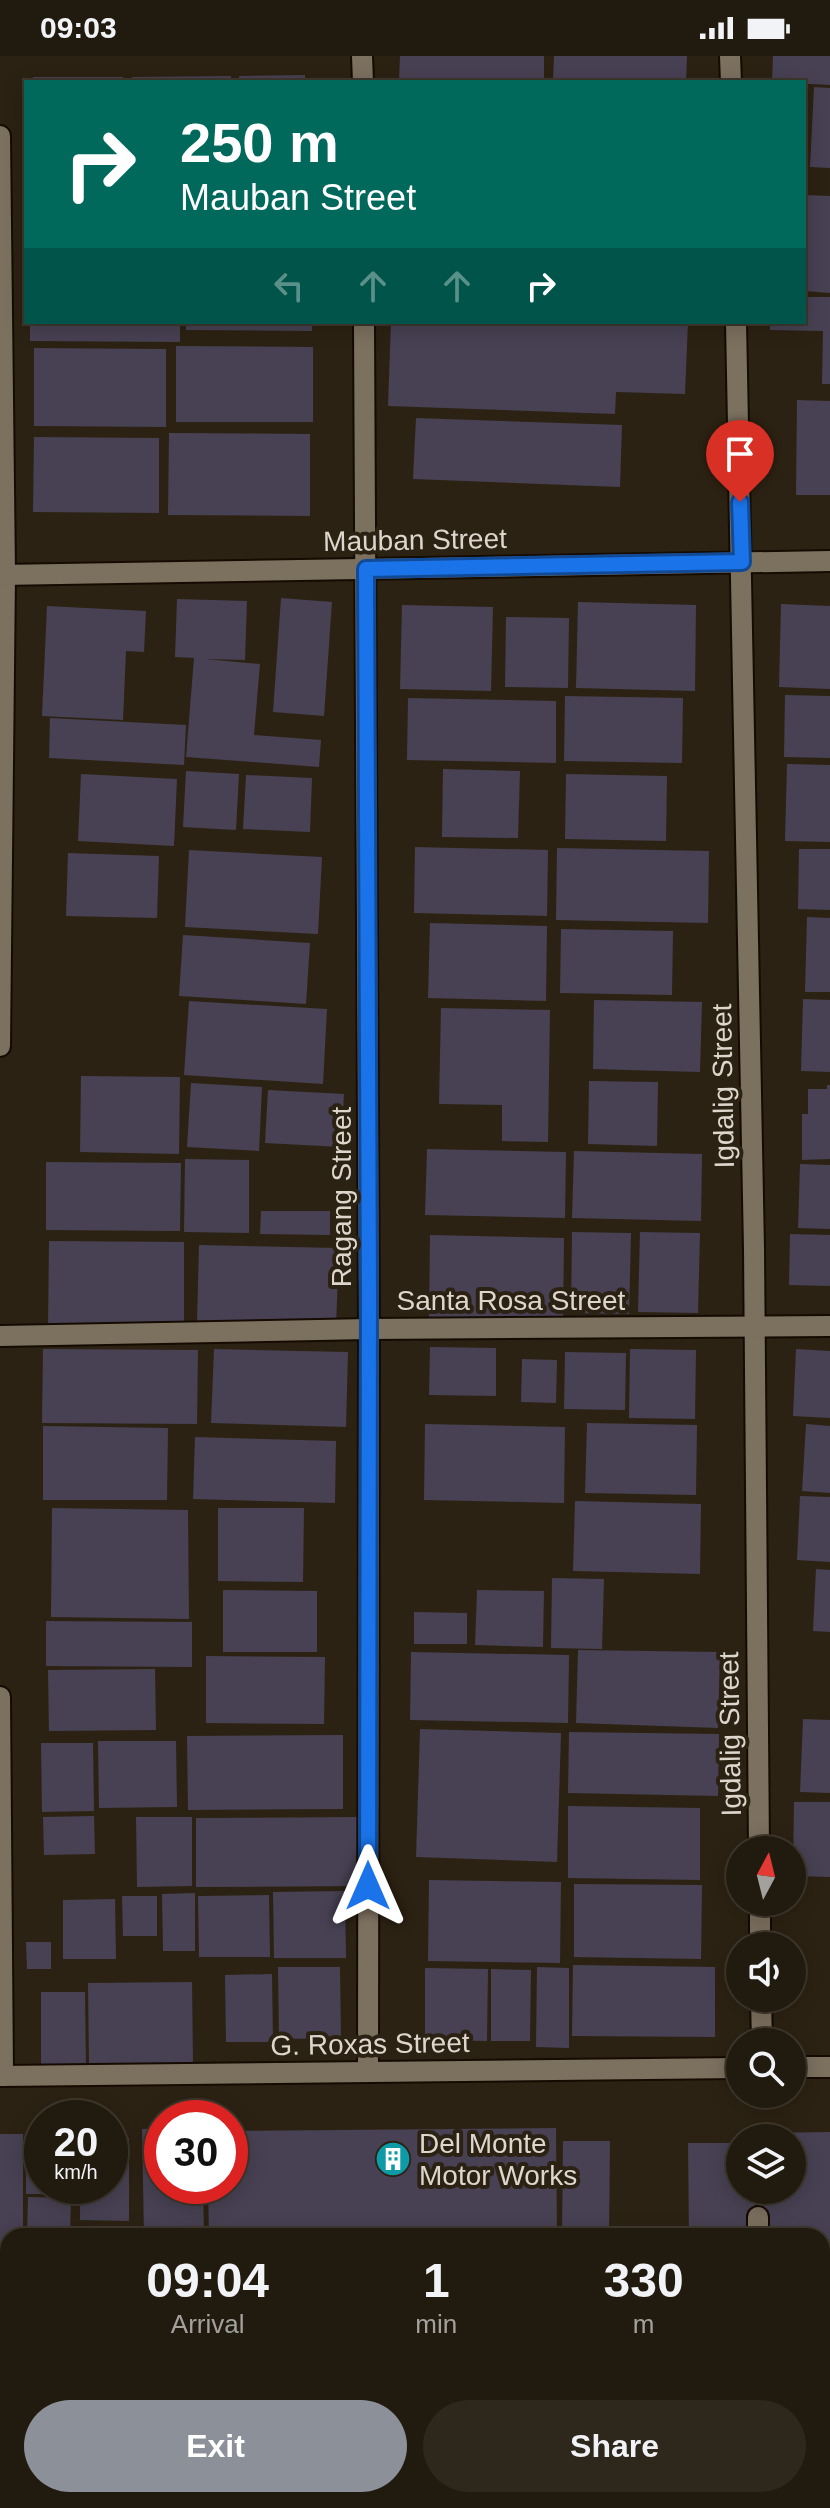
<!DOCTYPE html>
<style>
:root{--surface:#211a0e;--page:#2d271c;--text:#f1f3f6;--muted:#a2a19e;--line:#3e382e;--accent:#8c9099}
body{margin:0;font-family:Arial,sans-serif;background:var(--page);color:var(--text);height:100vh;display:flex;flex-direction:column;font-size:30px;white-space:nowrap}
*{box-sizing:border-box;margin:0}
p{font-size:26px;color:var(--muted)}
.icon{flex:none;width:44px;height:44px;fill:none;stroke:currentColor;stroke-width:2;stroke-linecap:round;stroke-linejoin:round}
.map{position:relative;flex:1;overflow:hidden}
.drawer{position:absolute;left:0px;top:2172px;width:830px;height:280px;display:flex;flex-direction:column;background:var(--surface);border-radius:24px 24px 0 0;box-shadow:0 4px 20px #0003,0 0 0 2px var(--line)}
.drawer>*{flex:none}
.top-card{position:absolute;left:24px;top:24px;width:782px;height:244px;border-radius:0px;box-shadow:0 4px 20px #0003,0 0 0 2px var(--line);background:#00695c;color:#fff;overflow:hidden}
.needle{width:52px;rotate:7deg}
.buttons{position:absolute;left:726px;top:1780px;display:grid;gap:16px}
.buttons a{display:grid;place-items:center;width:80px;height:80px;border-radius:50%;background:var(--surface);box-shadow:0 4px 20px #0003,0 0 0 2px var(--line);font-size:40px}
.speed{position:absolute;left:24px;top:2044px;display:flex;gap:16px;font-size:40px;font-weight:700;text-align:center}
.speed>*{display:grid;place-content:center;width:104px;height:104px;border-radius:50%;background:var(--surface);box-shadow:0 4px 20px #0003,0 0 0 2px var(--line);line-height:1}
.speed small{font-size:20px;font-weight:400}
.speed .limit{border:12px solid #d22;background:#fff;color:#111}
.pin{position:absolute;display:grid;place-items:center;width:68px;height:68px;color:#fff;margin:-82px -34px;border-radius:50% 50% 50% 0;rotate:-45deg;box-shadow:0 0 8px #0007}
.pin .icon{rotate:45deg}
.me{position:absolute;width:88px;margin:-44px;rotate:0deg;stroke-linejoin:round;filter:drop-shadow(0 0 6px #0008)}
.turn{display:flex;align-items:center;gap:28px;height:168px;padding:0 24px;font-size:36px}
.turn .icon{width:104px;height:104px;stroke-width:2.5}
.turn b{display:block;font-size:56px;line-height:68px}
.lanes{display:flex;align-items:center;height:76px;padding:0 24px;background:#0003;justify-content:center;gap:40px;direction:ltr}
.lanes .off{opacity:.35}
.eta{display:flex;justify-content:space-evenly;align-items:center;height:136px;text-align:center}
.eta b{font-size:48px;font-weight:700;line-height:56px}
.cta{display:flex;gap:16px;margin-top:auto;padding:16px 24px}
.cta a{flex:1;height:92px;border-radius:48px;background:var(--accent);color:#fff;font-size:32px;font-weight:700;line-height:92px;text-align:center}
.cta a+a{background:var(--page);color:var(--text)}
.status{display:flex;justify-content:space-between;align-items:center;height:56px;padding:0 40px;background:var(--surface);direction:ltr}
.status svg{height:22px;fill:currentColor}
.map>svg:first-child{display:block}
.building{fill:#474153}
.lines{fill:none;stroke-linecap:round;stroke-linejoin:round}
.service-casing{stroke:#150b01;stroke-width:24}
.minor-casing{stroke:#150b01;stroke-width:24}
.tertiary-casing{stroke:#150b01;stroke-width:24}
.secondary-casing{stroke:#150b01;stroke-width:24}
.service{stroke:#7c705f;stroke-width:20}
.minor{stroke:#7c705f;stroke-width:20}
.tertiary{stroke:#7c705f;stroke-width:20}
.secondary{stroke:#7c705f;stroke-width:20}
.route-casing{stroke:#114b97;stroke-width:20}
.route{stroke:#1a73e8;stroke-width:14}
.labels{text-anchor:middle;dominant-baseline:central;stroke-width:8;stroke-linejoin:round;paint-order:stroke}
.street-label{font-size:28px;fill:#ddd6cd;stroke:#2c2213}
.poi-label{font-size:28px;fill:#ddd6cd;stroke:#2c2213;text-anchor:start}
</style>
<div class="status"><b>09:03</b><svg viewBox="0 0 49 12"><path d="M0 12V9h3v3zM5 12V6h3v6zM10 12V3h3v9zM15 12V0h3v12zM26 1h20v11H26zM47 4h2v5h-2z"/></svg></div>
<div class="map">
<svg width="830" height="2452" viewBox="0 0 830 2452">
<rect width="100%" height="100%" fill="#2c2213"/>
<!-- building -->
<g class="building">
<path d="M400,0H544V26H399Z"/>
<path d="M554,0H687L686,26H553Z"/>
<path d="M773,0H830V29L772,26Z"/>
<path d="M305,19V26H239V20Z"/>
<path d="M231,20V26H132V21Z"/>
<rect x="33" y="21" width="90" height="5"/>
<path d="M814,31L830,32V112L810,111Z"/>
<path d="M804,139L830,140V237L804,235Z"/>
<path d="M804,241H830V328H822L823,275L770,274V266H804Z"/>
<path d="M30,266H180V286L30,285Z"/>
<path d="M186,266H312V275L186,274Z"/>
<path d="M391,266H688L685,338L616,336L615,358L388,350Z"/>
<path d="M176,290L313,291V366H176Z"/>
<path d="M34,292L166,293V371L34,370Z"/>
<path d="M797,344L830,345V439H796Z"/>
<path d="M416,362L622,369L620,431L413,423Z"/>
<path d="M169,377L310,378V460L168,459Z"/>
<path d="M34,381L159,382V457L33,456Z"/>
<path d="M281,542L332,546L324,660L273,656Z"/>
<path d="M177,543L247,545L245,604L205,603L260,608L254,679L321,684L319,711L186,701L194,602L175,601Z"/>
<path d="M578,546L696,549L695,635L576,632Z"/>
<path d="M781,548L830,550V633L779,631Z"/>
<path d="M402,549L493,551L491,635L400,633Z"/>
<path d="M47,550L146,555L144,596L126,595L123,664L42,660Z"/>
<path d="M506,561L569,562L568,632L505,631Z"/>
<path d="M785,639L830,640V702L784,701Z"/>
<path d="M565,640L683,642L682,707L564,705Z"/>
<path d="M408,642L556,645V707L407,704Z"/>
<path d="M50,662L186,669L184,709L49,702Z"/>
<path d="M787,708L830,709V786L785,785Z"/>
<path d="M443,713L520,715L518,782L442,781Z"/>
<path d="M186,715L239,718L236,774L183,771Z"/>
<path d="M81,718L177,723L174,790L78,785Z"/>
<path d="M566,718L667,720L666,785L565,783Z"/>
<path d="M246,719L312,722L310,776L243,773Z"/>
<path d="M415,791L548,794L547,860L414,857Z"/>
<path d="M557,792L709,795L708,867L556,864Z"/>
<path d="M799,793H830V854L798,853Z"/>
<path d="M189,794L322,801L318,878L185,871Z"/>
<path d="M68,797L159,800L157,862L66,860Z"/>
<path d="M807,861L830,862V936H805Z"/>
<path d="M430,867L547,870L546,945L428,942Z"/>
<path d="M561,873L673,875L672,939L560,937Z"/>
<path d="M183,879L310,887L306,948L179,940Z"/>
<path d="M803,943L830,944V1016L801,1015Z"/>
<path d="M594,944L702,946L700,1016L593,1013Z"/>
<path d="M189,945L327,953L323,1028L184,1019Z"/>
<path d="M441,952L550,954L548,1086L502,1085V1049L439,1048Z"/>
<path d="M81,1020L180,1021L179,1098L80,1096Z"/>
<path d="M589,1025L658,1026L657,1090L588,1088Z"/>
<path d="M191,1027L262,1031L259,1095L187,1091Z"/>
<path d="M827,1029H830V1103L802,1104V1058H808V1033H827Z"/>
<path d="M268,1034L344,1038L341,1091L265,1087Z"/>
<path d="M427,1093L566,1096L565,1162L425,1159Z"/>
<path d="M574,1095L702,1098L701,1165L572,1162Z"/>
<path d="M185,1103L249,1104V1177L184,1176Z"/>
<path d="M46,1106L181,1107L180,1175L46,1174Z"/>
<path d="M800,1108L830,1109V1173L798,1172Z"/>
<path d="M261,1155H330V1179L260,1178Z"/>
<path d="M572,1176L631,1177L629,1258L571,1257Z"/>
<path d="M640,1176L700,1177L698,1257L638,1256Z"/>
<path d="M790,1178L830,1179V1230L789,1229Z"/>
<path d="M430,1179L564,1182L563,1264L429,1261Z"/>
<path d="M49,1185L184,1186V1274L48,1273Z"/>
<path d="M199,1189L339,1192L336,1270L197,1266Z"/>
<path d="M430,1291L496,1292V1340L429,1339Z"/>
<path d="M43,1293L198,1294L197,1368L42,1367Z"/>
<path d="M214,1293L348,1296L346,1371L211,1367Z"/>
<path d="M630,1293L696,1294L695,1363L629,1362Z"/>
<path d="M796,1293L830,1295V1362L793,1360Z"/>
<path d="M565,1296L626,1297L625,1354L564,1353Z"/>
<path d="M522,1303L557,1304L556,1347L521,1346Z"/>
<path d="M587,1367L697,1369L696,1439L585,1437Z"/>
<path d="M425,1368L565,1371L564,1447L424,1444Z"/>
<path d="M806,1368L830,1370V1437L802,1435Z"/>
<path d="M43,1370L168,1372L167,1444H43Z"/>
<path d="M195,1381L336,1385L335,1447L193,1443Z"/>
<path d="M800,1440L830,1441V1506L797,1504Z"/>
<path d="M575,1445L701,1448L700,1518L573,1515Z"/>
<path d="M52,1452L188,1454L189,1563L51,1561Z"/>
<path d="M218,1452H304L303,1526L218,1525Z"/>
<path d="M816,1513L830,1514V1576L813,1575Z"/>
<path d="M552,1522L604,1523L602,1593L551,1592Z"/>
<path d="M223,1534L317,1535V1596H223Z"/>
<path d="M477,1534L544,1535L543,1591L475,1589Z"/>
<path d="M414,1556L467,1557V1588H414Z"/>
<path d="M46,1565L192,1566V1611L46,1610Z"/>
<path d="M578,1594L720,1596L718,1672L576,1667Z"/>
<path d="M411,1596L569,1599L568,1667L410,1664Z"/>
<path d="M206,1600L325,1601L324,1668L206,1667Z"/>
<path d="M155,1613L156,1674L49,1675L48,1614Z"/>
<path d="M803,1663L830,1664V1737L800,1736Z"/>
<path d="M420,1673L561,1677L557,1806L416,1801Z"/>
<path d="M569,1676L719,1678L718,1740L568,1737Z"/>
<path d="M343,1679V1753L188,1754L187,1680Z"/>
<path d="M98,1685H176L177,1751L99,1752Z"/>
<path d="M41,1687H93L94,1755L42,1756Z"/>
<path d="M794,1746H830V1821L793,1820Z"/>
<path d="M568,1750L700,1752V1824L568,1822Z"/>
<path d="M94,1760L95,1798L44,1799L43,1761Z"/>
<path d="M136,1761H192V1830L137,1831Z"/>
<path d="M358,1761L359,1830L196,1831V1762Z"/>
<path d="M429,1824L561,1826L560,1907L428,1905Z"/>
<path d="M574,1828L702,1829L701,1903L574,1901Z"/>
<path d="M345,1835L346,1902H274L273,1836Z"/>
<path d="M195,1837V1895H163L162,1838Z"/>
<path d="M269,1839L270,1901H199L198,1840Z"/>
<path d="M122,1840H157V1880H123Z"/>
<path d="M115,1843L116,1903H63V1844Z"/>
<path d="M26,1886H51V1913H27Z"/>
<path d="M573,1909L715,1911V1981L572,1980Z"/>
<path d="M278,1911H340L341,1982L279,1983Z"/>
<path d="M537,1911L569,1912V1992L536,1991Z"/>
<path d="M425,1912L488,1913L487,1985L425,1984Z"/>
<path d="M491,1913L531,1914L530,1985H491Z"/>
<path d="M272,1918L273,1986H226L225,1919Z"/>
<path d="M192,1926L193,2007L89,2008L88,1927Z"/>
<path d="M41,1936H85L86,2010L41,2011Z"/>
<path d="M556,2072L557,2180H209L208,2130H230V2075Z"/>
<path d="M142,2073H162V2130H203L204,2180H144Z"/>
<path d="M830,2076V2364H822V2180H765L764,2134H792V2082H762V2077Z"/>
<path d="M0,2078H23V2180H8V2230H0Z"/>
<path d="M26,2079H42V2130H60V2138H26Z"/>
<path d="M110,2082H129V2165L80,2164V2130H110Z"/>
<path d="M563,2085H610L609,2180H562Z"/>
<path d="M688,2087H740V2134H755L756,2180H689Z"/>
<path d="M28,2141L71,2142L70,2180H27Z"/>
<rect x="0" y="2314" width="8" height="82"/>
</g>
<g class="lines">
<defs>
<path id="service" d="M758,2161V2180"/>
<g id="minor">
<path d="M362,0L363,26"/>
<path d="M730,0L731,26"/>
<path d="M0,80L5,518L0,990"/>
<path d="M364,266L369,1273L368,2016"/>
<path d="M736,266L754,1193L759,1794"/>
<path d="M0,1280L369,1273L830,1270"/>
<path d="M0,1641L3,2020"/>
<path d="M760,1846V1890"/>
<path d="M761,1942L762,1986"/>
<path d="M792,2011H830"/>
<path d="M0,2020L740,2012"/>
</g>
<path id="tertiary" d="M0,519L830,505"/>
<g id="secondary">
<path d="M822,2421L830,2420"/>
<path d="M0,2435H8"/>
</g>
</defs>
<!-- service casing -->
<use href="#service" class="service-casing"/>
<!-- minor casing -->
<use href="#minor" class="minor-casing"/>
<!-- tertiary casing -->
<use href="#tertiary" class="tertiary-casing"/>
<!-- secondary casing -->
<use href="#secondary" class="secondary-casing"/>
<!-- service -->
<use href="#service" class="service"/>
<!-- minor -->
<use href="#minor" class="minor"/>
<!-- tertiary -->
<use href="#tertiary" class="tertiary"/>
<!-- secondary -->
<use href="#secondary" class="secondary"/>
</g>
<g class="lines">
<defs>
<path id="route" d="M368,1830L369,1241L366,513L742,506L740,446"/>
</defs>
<!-- route casing -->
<use href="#route" class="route-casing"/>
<!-- route -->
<use href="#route" class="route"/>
</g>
<!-- icons -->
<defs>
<symbol id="building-disc" viewBox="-11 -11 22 22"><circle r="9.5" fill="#0f9aa8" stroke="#2c2213"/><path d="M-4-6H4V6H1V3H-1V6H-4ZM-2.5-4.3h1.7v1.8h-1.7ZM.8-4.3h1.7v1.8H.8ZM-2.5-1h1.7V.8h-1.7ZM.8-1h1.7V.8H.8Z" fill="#fff"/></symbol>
</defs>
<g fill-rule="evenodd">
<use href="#building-disc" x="373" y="2083" width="40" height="40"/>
</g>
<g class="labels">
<!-- street labels -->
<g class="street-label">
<text transform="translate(415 484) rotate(-1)">Mauban Street</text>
<text transform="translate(723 1030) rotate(-91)">Igdalig Street</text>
<text transform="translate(341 1141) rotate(-90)">Ragang Street</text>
<text x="511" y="1244">Santa Rosa Street</text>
<text transform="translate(730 1678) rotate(-91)">Igdalig Street</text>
<text transform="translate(370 1988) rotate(-1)">G. Roxas Street</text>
</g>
<!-- poi labels -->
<g class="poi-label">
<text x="419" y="2087">Del Monte<tspan x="419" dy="32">Motor Works</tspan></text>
</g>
</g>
</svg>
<div class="buttons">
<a><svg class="needle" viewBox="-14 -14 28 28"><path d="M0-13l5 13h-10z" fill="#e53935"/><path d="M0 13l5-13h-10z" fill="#a2a19e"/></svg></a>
<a><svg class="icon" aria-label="sound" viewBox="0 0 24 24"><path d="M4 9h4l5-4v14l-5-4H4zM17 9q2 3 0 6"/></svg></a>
<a><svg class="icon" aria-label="search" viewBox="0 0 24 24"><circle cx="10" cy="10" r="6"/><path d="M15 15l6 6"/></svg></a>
<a><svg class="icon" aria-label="layers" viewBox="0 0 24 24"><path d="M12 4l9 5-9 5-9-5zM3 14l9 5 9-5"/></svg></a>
</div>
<div class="speed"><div>20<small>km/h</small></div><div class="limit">30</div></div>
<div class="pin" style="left:740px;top:446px;background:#d93025"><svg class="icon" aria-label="arrive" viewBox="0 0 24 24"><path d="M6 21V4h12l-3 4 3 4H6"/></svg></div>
<svg class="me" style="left:368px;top:1830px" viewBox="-20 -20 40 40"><path d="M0-17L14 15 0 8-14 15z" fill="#1a73e8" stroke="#fff" stroke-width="4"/></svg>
<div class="top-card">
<div class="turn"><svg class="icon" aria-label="right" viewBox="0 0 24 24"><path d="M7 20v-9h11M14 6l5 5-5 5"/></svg><div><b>250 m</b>Mauban Street</div></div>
<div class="lanes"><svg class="icon off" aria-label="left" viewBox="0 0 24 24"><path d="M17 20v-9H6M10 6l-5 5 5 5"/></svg><svg class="icon off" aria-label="ahead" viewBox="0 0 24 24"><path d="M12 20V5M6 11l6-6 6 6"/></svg><svg class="icon off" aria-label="ahead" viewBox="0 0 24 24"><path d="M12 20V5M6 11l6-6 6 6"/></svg><svg class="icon" aria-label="right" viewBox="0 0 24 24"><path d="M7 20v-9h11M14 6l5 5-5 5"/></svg></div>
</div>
<section class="drawer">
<div class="eta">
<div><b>09:04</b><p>Arrival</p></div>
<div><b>1</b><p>min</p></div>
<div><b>330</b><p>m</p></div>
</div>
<div class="cta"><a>Exit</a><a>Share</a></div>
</section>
</div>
